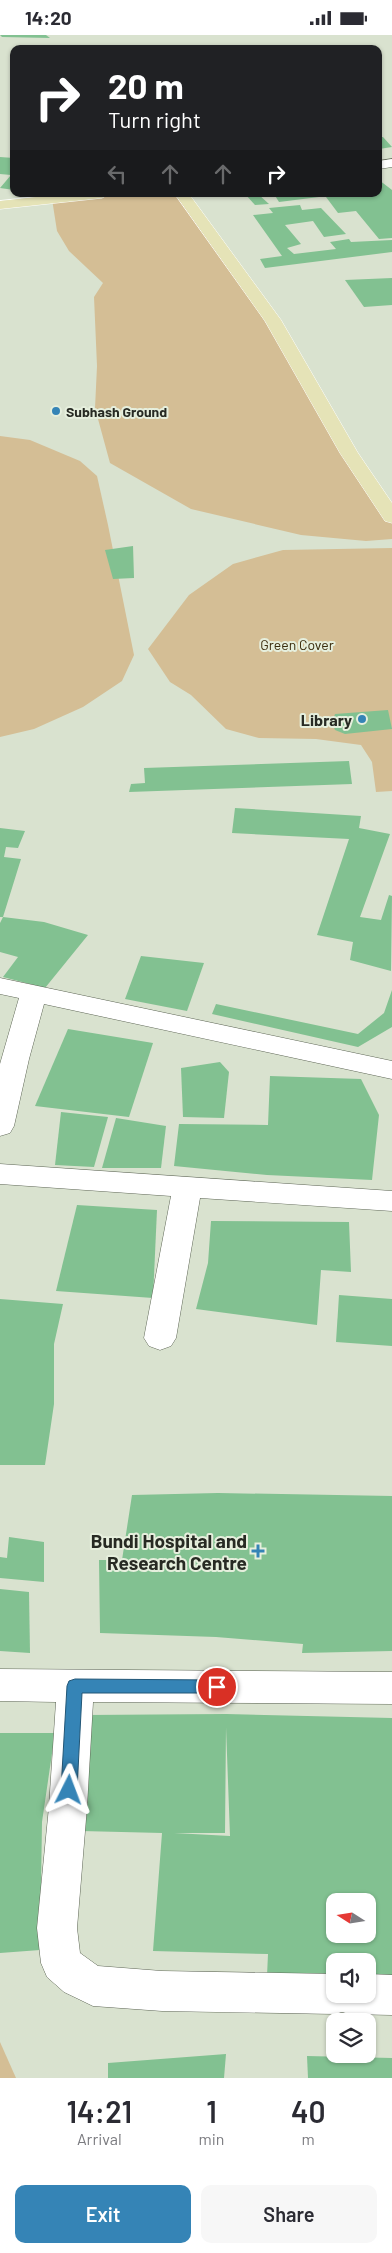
<!DOCTYPE html>
<style>
:root{--surface:#fff;--page:#f7f7f7;--text:#2b2b33;--muted:#7c7c81;--accent:#3584b6}
body{margin:0;font-family:Barlow,sans-serif;background:var(--page);color:var(--text);height:100vh;display:flex;flex-direction:column;font-size:19px;white-space:nowrap}
*{box-sizing:border-box;margin:0}
p{font-size:16px;color:var(--muted)}
.icon{flex:none;width:28px;height:28px;fill:none;stroke:currentColor;stroke-width:2;stroke-linecap:round;stroke-linejoin:round}
.map{position:relative;height:2043px;overflow:hidden}
.panel{display:flex;flex-direction:column;background:var(--surface);flex:1}
.panel>*{flex:none}
.hud{position:absolute;left:10px;top:10px;width:372px;height:152px;border-radius:10px;box-shadow:0 1px 4px #0004;background:#202124;color:#fff;overflow:hidden}
.needle{width:32px;rotate:282deg}
.controls{position:absolute;left:326px;top:1858px;display:grid;gap:10px}
.controls a{display:grid;place-items:center;width:50px;height:50px;border-radius:10px;background:var(--surface);box-shadow:0 1px 4px #0004;font-size:25px}
.pin{position:absolute;display:grid;place-items:center;width:42px;height:42px;color:#fff;margin:-21px;border:2px solid #fff;border-radius:50%;box-shadow:0 1px 5px #0007}
.me{position:absolute;width:55px;margin:-28px;rotate:3deg;stroke-linejoin:round;filter:drop-shadow(0 0 4px #0008)}
.turn{display:flex;align-items:center;gap:18px;height:105px;padding:0 15px;font-size:22px}
.turn .icon{width:65px;height:65px;stroke-width:2.5}
.turn b{display:block;font-size:35px;line-height:42px}
.lanes{display:flex;align-items:center;height:48px;padding:0 15px;background:#0003;justify-content:center;gap:25px;direction:ltr}
.lanes .off{opacity:.35}
.eta{display:flex;justify-content:space-evenly;align-items:center;height:85px;text-align:center}
.eta b{font-size:30px;font-weight:600;line-height:35px}
.cta{display:flex;gap:10px;margin-top:auto;padding:10px 15px}
.cta a{flex:1;height:58px;border-radius:10px;background:var(--accent);color:#fff;font-size:20px;font-weight:600;line-height:58px;text-align:center}
.cta a+a{background:var(--page);color:var(--text)}
.status{display:flex;justify-content:space-between;align-items:center;height:35px;padding:0 25px;background:var(--surface);direction:ltr}
.status svg{height:14px;fill:currentColor}
.map>svg:first-child{display:block}
.green{fill:#d4be95}
.building{fill:#82c191;fill-rule:evenodd}
.lines{fill:none;stroke-linecap:round;stroke-linejoin:round}
.minor-casing{stroke:#5f6757;stroke-width:1}
.major-casing{stroke:#fff;stroke-width:1}
.minor{fill:#fff;fill-rule:evenodd}
.major{fill:#e5e3b7;fill-rule:evenodd}
.route{fill:#3584b6;stroke:#225676}
.poi-dot{fill:#3584b6;stroke:#e6efdd;stroke-width:2}
.labels{text-anchor:middle;dominant-baseline:central;stroke-width:4;stroke-linejoin:round;paint-order:stroke}
.far-poi-label{font-size:14px;font-weight:bold;fill:#272a23;stroke:#e6efdd;text-anchor:start}
.far-park-label{font-size:14px;fill:#3a2c0d;stroke:#e6efdd}
.poi-label{font-size:16px;font-weight:bold;fill:#272a23;stroke:#e6efdd;text-anchor:end}
.near-poi-label{font-size:19px;font-weight:bold;fill:#272a23;stroke:#e6efdd;text-anchor:end}
</style>
<div class="status"><b>14:20</b><svg viewBox="0 0 49 12"><path d="M0 12V9h3v3zM5 12V6h3v6zM10 12V3h3v9zM15 12V0h3v12zM26 1h20v11H26zM47 4h2v5h-2z"/></svg></div>
<div class="map">
<svg width="392" height="2043" viewBox="0 0 392 2043">
<rect width="100%" height="100%" fill="#d9e2cf"/>
<!-- green -->
<g class="green">
<path d="M102,159H182L392,482V504L366,506L301,500L191,474L110,428L95,373L97,331L94,262L103,248L69,216L57,196L52,164Z"/>
<path d="M0,401L30,405L80,426L97,441L108,490L134,620L122,646L83,672L34,694L0,702Z"/>
<path d="M392,513V756L376,757L372,727L361,710L316,704L259,703L226,694L191,660L170,647L148,614L189,560L233,529L283,515Z"/>
<path d="M0,2007L16,2043H0Z"/>
</g>
<!-- building -->
<g class="building">
<path d="M0,0H46L50,3L2,2Z"/>
<path d="M379,102H383L392,112L379,114Z"/>
<path d="M0,122L14,123V155L0,153L11,140L0,139Z"/>
<path d="M379,145L392,155V203L379,204L356,176L338,178L326,162L379,159Z"/>
<path d="M245,159H258L269,169L255,170Z"/>
<path d="M274,159H317L319,162L279,167Z"/>
<path d="M300,170L302,175L321,173L346,199L324,202L313,186L285,190L301,209L287,213L294,219L336,214L330,207L349,204L351,207L392,205V217L265,233L260,224L282,221L253,180L273,178L269,173Z"/>
<path d="M392,243V270L364,272L345,245Z"/>
<path d="M133,511L134,543L113,544L105,515Z"/>
<path d="M388,675L392,694L345,699L335,695L332,688L335,679Z"/>
<path d="M349,726L352,749L129,757L131,749L145,748L144,733Z"/>
<path d="M235,773L361,781L359,793L390,799L360,882L381,885L389,860L392,861L391,936L350,925L353,907L317,900L349,804L232,798Z"/>
<path d="M0,793L25,796L18,813L6,812L4,822L21,824L3,882H0Z"/>
<path d="M3,882L44,887L88,900L45,953L3,942L18,922L0,917V888Z"/>
<path d="M141,921L204,928L187,976L125,964Z"/>
<path d="M392,955V992L358,1012L212,979L216,969L358,999L384,978Z"/>
<path d="M68,994L153,1008L129,1082L35,1071Z"/>
<path d="M220,1027L229,1037L224,1083L183,1082L181,1033Z"/>
<path d="M270,1041L361,1044L379,1080L372,1145L267,1140L174,1131L179,1089L268,1090Z"/>
<path d="M61,1077L108,1082L94,1132L55,1130Z"/>
<path d="M116,1083L166,1091L161,1133H102Z"/>
<path d="M77,1170L157,1175L153,1263L56,1256Z"/>
<path d="M211,1186L349,1187L351,1237L321,1235L317,1290L196,1274L208,1228Z"/>
<path d="M339,1260L392,1264V1311L336,1307Z"/>
<path d="M0,1264L63,1269L54,1309V1369L45,1430H0Z"/>
<path d="M218,1458L392,1461V1616L302,1618L303,1609L216,1602L100,1598L99,1525H122L132,1460Z"/>
<path d="M9,1502L44,1507V1547L0,1543V1522L7,1523Z"/>
<path d="M0,1554L29,1557L30,1618L0,1616Z"/>
<path d="M226,1679L392,1683V1942H368V1926H335V1942L267,1941L268,1919L153,1916L162,1798L81,1796L86,1680ZM226,1692L230,1801L174,1798H225ZM335,1866H368V1899H335Z"/>
<path d="M0,1698H55L42,1787L40,1915L0,1918Z"/>
<path d="M226,2019L224,2043H108V2028Z"/>
<path d="M307,2021L392,2023V2043H308Z"/>
</g>
<g class="lines">
<defs>
<g id="minor">
<path d="M392,124V132L379,134V126Z"/>
<path d="M0,943L392,1026V1044L44,969L29,1024L14,1091L10,1098L0,1101V1029L19,963L0,959Z"/>
<path d="M0,1129L392,1156V1176L200,1163L176,1303L171,1311L160,1315L149,1311L144,1303L171,1161L0,1149Z"/>
<path d="M0,1634L392,1637V1669L93,1667L87,1772L77,1893L80,1918L98,1931L162,1936L335,1939V1959H368V1939L392,1940V1980L349,1979L342,1977L335,1979L162,1976L93,1971L64,1957L47,1942L41,1928L37,1893L49,1772L56,1667L0,1666Z"/>
</g>
<g id="major">
<path d="M63,159H109L102,163L0,174V166Z"/>
<path d="M175,159H189L281,285L358,418L392,468V488L385,486L340,418L265,286Z"/>
</g>
</defs>
<!-- minor casing -->
<use href="#minor" class="minor-casing"/>
<!-- major casing -->
<use href="#major" class="major-casing"/>
<!-- minor -->
<use href="#minor" class="minor"/>
<!-- major -->
<use href="#major" class="major"/>
</g>
<!-- route -->
<path class="route" d="M75,1644L217,1645L222,1647L224,1652L222,1656L217,1658H82L77,1755L75,1760L69,1762L64,1760L61,1755L67,1651L69,1646Z"/>
<!-- markers -->
<g class="poi-dot">
<circle cx="56" cy="376" r="5"/>
<circle cx="362" cy="684" r="5"/>
<path d="M255.5 1508.5h5v5h5v5h-5v5h-5v-5h-5v-5h5z"/>
</g>
<g class="labels">
<!-- far-poi labels -->
<g class="far-poi-label">
<text x="66" y="376">Subhash Ground</text>
</g>
<!-- far-park labels -->
<g class="far-park-label">
<text x="297" y="609">Green Cover</text>
</g>
<!-- poi labels -->
<g class="poi-label">
<text x="352" y="684">Library</text>
</g>
<!-- near-poi labels -->
<g class="near-poi-label">
<text x="247" y="1505">Bundi Hospital and<tspan x="247" dy="22">Research Centre</tspan></text>
</g>
</g>
</svg>
<div class="controls">
<a><svg class="needle" viewBox="-14 -14 28 28"><path d="M0-13l5 13h-10z" fill="#e53935"/><path d="M0 13l5-13h-10z" fill="#7c7c81"/></svg></a>
<a><svg class="icon" aria-label="sound" viewBox="0 0 24 24"><path d="M4 9h4l5-4v14l-5-4H4zM17 9q2 3 0 6"/></svg></a>
<a><svg class="icon" aria-label="layers" viewBox="0 0 24 24"><path d="M12 4l9 5-9 5-9-5zM3 14l9 5 9-5"/></svg></a>
</div>
<div class="pin" style="left:217px;top:1652px;background:#d93025"><svg class="icon" aria-label="arrive" viewBox="0 0 24 24"><path d="M6 21V4h12l-3 4 3 4H6"/></svg></div>
<svg class="me" style="left:69px;top:1755px" viewBox="-20 -20 40 40"><path d="M0-17L14 15 0 8-14 15z" fill="#3584b6" stroke="#fff" stroke-width="4"/></svg>
<div class="hud">
<div class="turn"><svg class="icon" aria-label="right" viewBox="0 0 24 24"><path d="M7 20v-9h11M14 6l5 5-5 5"/></svg><div><b>20 m</b>Turn right</div></div>
<div class="lanes"><svg class="icon off" aria-label="left" viewBox="0 0 24 24"><path d="M17 20v-9H6M10 6l-5 5 5 5"/></svg><svg class="icon off" aria-label="ahead" viewBox="0 0 24 24"><path d="M12 20V5M6 11l6-6 6 6"/></svg><svg class="icon off" aria-label="ahead" viewBox="0 0 24 24"><path d="M12 20V5M6 11l6-6 6 6"/></svg><svg class="icon" aria-label="right" viewBox="0 0 24 24"><path d="M7 20v-9h11M14 6l5 5-5 5"/></svg></div>
</div>
</div>
<section class="panel">
<div class="eta">
<div><b>14:21</b><p>Arrival</p></div>
<div><b>1</b><p>min</p></div>
<div><b>40</b><p>m</p></div>
</div>
<div class="cta"><a>Exit</a><a>Share</a></div>
</section>
